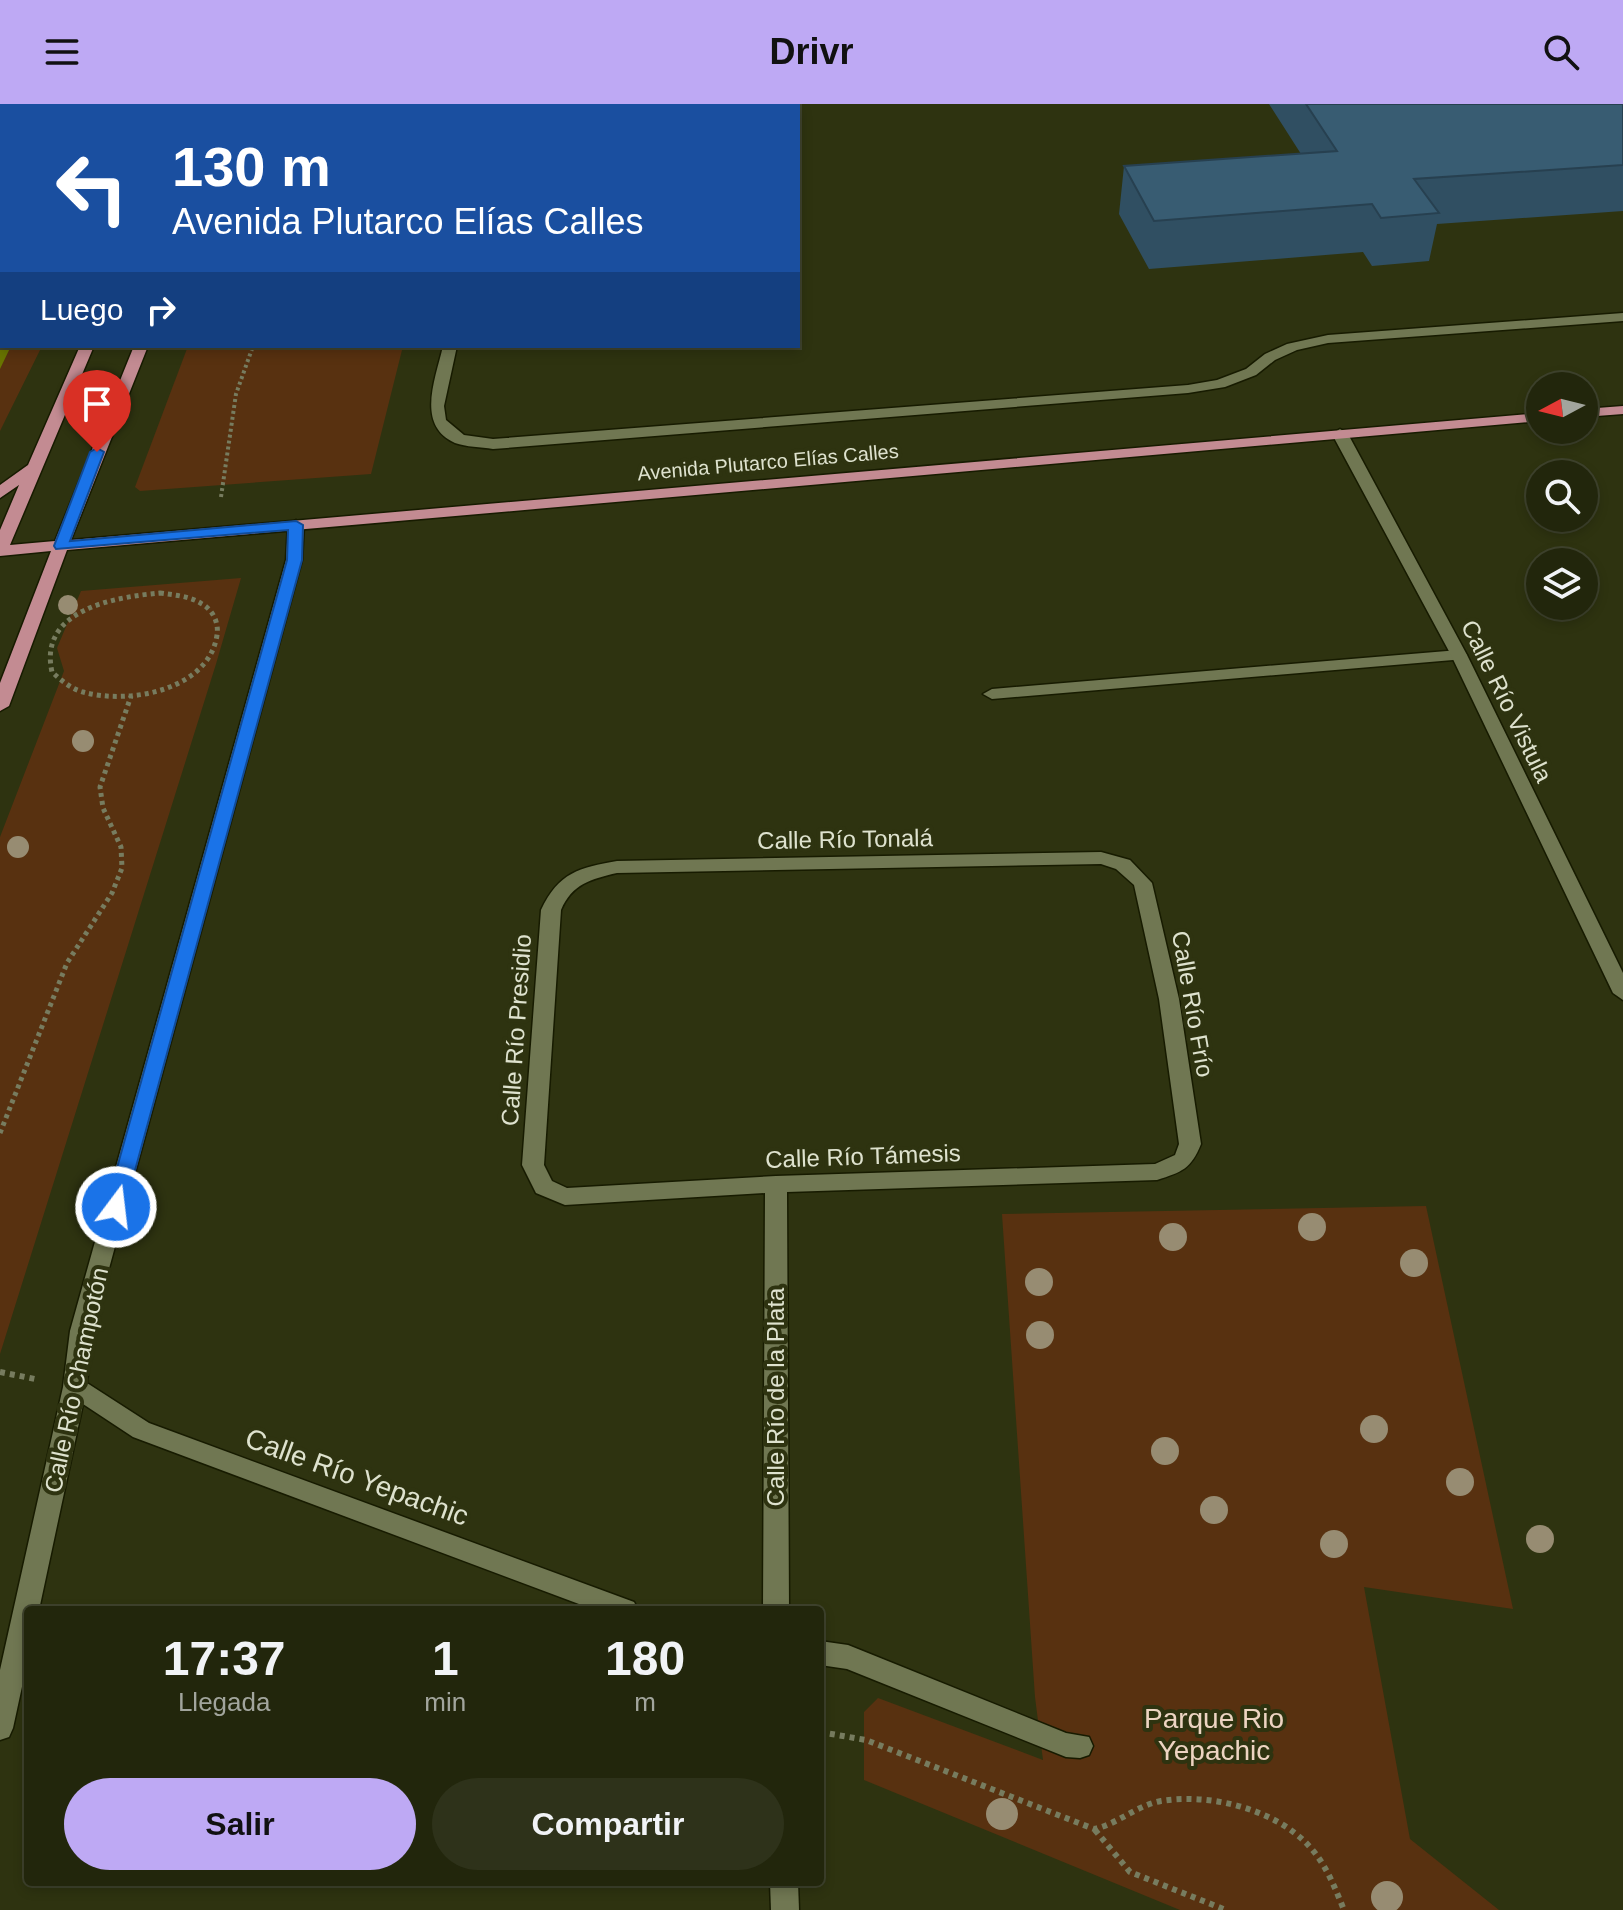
<!DOCTYPE html>
<html lang="es">
<meta charset="utf-8">
<style>
:root{--surface:#22260c;--page:#2e321a;--text:#f1f3f6;--muted:#a2a59d;--line:#3f432d;--accent:#bea9f4}
body{margin:0;font-family:Arial,sans-serif;background:var(--page);color:var(--text);height:100vh;display:flex;flex-direction:column;font-size:30px;white-space:nowrap}
*{box-sizing:border-box;margin:0}
p{font-size:26px;color:var(--muted)}
.icon{flex:none;width:44px;height:44px;fill:none;stroke:currentColor;stroke-width:2;stroke-linecap:round;stroke-linejoin:round}
.map{position:relative;flex:1;overflow:hidden}
.side{position:absolute;left:24px;top:1502px;width:800px;height:280px;display:flex;flex-direction:column;background:var(--surface);border-radius:8px;box-shadow:0 4px 12px #0003,0 0 0 2px var(--line)}
.side>*{flex:none}
.banner{position:absolute;left:0px;top:0px;width:800px;height:244px;box-shadow:0 4px 12px #0003,0 0 0 2px var(--line);background:#1a4fa0;color:#fff;overflow:hidden}
.needle{width:52px;rotate:263deg}
.fabs{position:absolute;left:1526px;top:268px;display:grid;gap:16px}
.fabs a{display:grid;place-items:center;width:72px;height:72px;border-radius:50%;background:var(--surface);box-shadow:0 4px 12px #0003,0 0 0 2px var(--line);font-size:40px}
.pin{position:absolute;display:grid;place-items:center;width:68px;height:68px;color:#fff;margin:-82px -34px;border-radius:50% 50% 50% 0;rotate:-45deg;box-shadow:0 0 8px #0007}
.pin .icon{rotate:45deg}
.me{position:absolute;width:88px;margin:-44px;rotate:15deg;stroke-linejoin:round;filter:drop-shadow(0 0 6px #0008)}
.turn{display:flex;align-items:center;gap:28px;height:168px;padding:0 40px;font-size:36px}
.turn .icon{width:104px;height:104px;stroke-width:2.5}
.turn b{display:block;font-size:56px;line-height:68px}
.then{display:flex;align-items:center;height:76px;padding:0 40px;background:#0003;gap:16px;font-size:30px}
.eta{display:flex;justify-content:space-evenly;align-items:center;height:136px;text-align:center}
.eta b{font-size:48px;font-weight:700;line-height:56px}
.button{display:flex;gap:16px;margin-top:auto;padding:16px 40px}
.button a{flex:1;height:92px;border-radius:48px;background:var(--accent);color:#111;font-size:32px;font-weight:700;line-height:92px;text-align:center}
.button a+a{background:var(--page);color:var(--text)}
header{display:flex;justify-content:space-between;align-items:center;height:104px;padding:0 40px;background:var(--accent);color:#111;font-size:36px;font-weight:700}
.map>svg:first-child{display:block}
.green{fill:#583110}
.water{fill:#697500}
.lines{fill:none;stroke-linecap:round;stroke-linejoin:round}
.lane-casing{stroke:#171b00;stroke-width:3}
.street-casing{stroke:#171b00;stroke-width:3}
.primary-casing{stroke:#171b00;stroke-width:3}
.path-far2{stroke:#777c5f;stroke-width:4;stroke-dasharray:3 3;stroke-linecap:butt}
.path-far1{stroke:#777c5f;stroke-width:5;stroke-dasharray:4 4;stroke-linecap:butt}
.path{stroke:#777c5f;stroke-width:6;stroke-dasharray:5 5;stroke-linecap:butt}
.lane{fill:#707752;fill-rule:evenodd}
.street{fill:#707752;fill-rule:evenodd}
.primary{fill:#c38b92;fill-rule:evenodd}
.tree{fill:#978c72}
.wall{fill:#304f62}
.building{fill:#385c72;stroke:#274050;stroke-width:2}
.route{fill:#1a73e8;stroke:#114b97;stroke-width:2}
.labels{text-anchor:middle;dominant-baseline:central;stroke-width:8;stroke-linejoin:round;paint-order:stroke}
.far-street-label{font-size:20px;fill:#dee2ce;stroke:#2e3310}
.street-label{font-size:24px;fill:#dee2ce;stroke:#2e3310}
.near-street-label{font-size:28px;fill:#dee2ce;stroke:#2e3310}
.near-park-label{font-size:28px;fill:#edd4c2;stroke:#2e3310}
</style>
<header><svg class="icon" aria-label="menu" viewBox="0 0 24 24"><path d="M4 6h16M4 12h16M4 18h16"/></svg>Drivr<svg class="icon" aria-label="search" viewBox="0 0 24 24"><circle cx="10" cy="10" r="6"/><path d="M15 15l6 6"/></svg></header>
<div class="map">
<svg width="1623" height="1806" viewBox="0 0 1623 1806">
<rect width="100%" height="100%" fill="#2e3310"/>
<!-- green -->
<g class="green">
<path d="M0,0H155L2,2V242H42L0,327Z"/>
<path d="M188,242H403L371,370L140,387L135,383Z"/>
<path d="M241,474L216,560L0,1250V733L64,567L57,544L81,487Z"/>
<path d="M1426,1102L1513,1505L1364,1483L1410,1735L1499,1806H1180L864,1676V1608L878,1594L1043,1656L1035,1593L1002,1110Z"/>
</g>
<!-- water -->
<path class="water" d="M0,0H126L2,2V242H11L0,265Z"/>
<g class="lines">
<defs>
<g id="lane">
<path d="M1623,209V217L1328,239L1297,246L1275,256L1256,271L1225,283L1188,289L493,345C481,343 466,343 455,339C415,321 436,274 443,242H457L444,302L446,316L464,331L493,335L1188,281L1217,276L1246,265L1265,250L1287,240L1328,231Z"/>
<path d="M1459,546L1467,551L1465,555L992,595L983,590L992,585Z"/>
<path d="M820,1537L848,1541L1066,1629L1089,1633L1093,1642L1089,1651L1080,1654L1066,1653L847,1565L820,1561Z"/>
</g>
<g id="street">
<path d="M1340,325L1348,330L1467,551L1623,869V896L1613,889L1451,551L1332,330Z"/>
<path d="M296,416L304,421L302,456L92,1227L87,1279L149,1319L634,1498L638,1506H595L133,1333L83,1300L39,1506H28V1555L13,1624L9,1633L0,1636V1566L63,1283L70,1227L286,456L288,421Z"/>
<path d="M1101,748L1130,756L1152,779L1179,895L1201,1040C1191,1065 1182,1068 1157,1076L787,1088L789,1506H763L765,1089L565,1101L536,1089L522,1061L541,806C559,768 579,764 617,757ZM1101,760L1116,765L1134,781L1159,895L1179,1040L1175,1051L1155,1060L776,1072L567,1084L552,1077L544,1061L561,806C572,780 591,775 617,769Z"/>
<path d="M770,1778H798L799,1806H771Z"/>
</g>
<g id="primary">
<path d="M80,242H94L10,441L55,437L134,242H148L71,436L1540,309V317L67,446L9,602L0,607V579L51,447L0,452V426L19,381L0,394V381L28,361Z"/>
<path d="M1623,302V310L1584,313V305Z"/>
</g>
</defs>
<!-- lane casing -->
<use href="#lane" class="lane-casing"/>
<!-- street casing -->
<use href="#street" class="street-casing"/>
<!-- primary casing -->
<use href="#primary" class="primary-casing"/>
<!-- path-far2 -->
<g class="path-far2">
<path d="M0,192L2,188"/>
<path d="M221,393L236,290L253,242"/>
</g>
<!-- path-far1 -->
<g class="path-far1">
<path d="M160,489C174,491 190,492 202,500C213,506 219,519 217,531C209,586 129,601 83,588C71,585 61,576 52,568C38,506 114,493 160,489Z"/>
<path d="M0,1029L67,859L112,789L122,764L121,743L103,704L100,683L131,592"/>
</g>
<!-- path -->
<g class="path">
<path d="M0,1268L35,1275"/>
<path d="M820,1628L866,1636L1094,1725C1118,1720 1137,1701 1161,1697C1210,1689 1275,1705 1309,1742C1326,1760 1335,1784 1344,1806"/>
<path d="M1095,1726L1130,1768L1226,1806"/>
</g>
<!-- lane -->
<use href="#lane" class="lane"/>
<!-- street -->
<use href="#street" class="street"/>
<!-- primary -->
<use href="#primary" class="primary"/>
</g>
<!-- trees -->
<g class="tree">
<circle cx="68" cy="501" r="10"/>
<circle cx="83" cy="637" r="11"/>
<circle cx="18" cy="743" r="11"/>
<circle cx="1312" cy="1123" r="14"/>
<circle cx="1173" cy="1133" r="14"/>
<circle cx="1414" cy="1159" r="14"/>
<circle cx="1039" cy="1178" r="14"/>
<circle cx="1040" cy="1231" r="14"/>
<circle cx="1374" cy="1325" r="14"/>
<circle cx="1165" cy="1347" r="14"/>
<circle cx="1460" cy="1378" r="14"/>
<circle cx="1214" cy="1406" r="14"/>
<circle cx="1540" cy="1435" r="14"/>
<circle cx="1334" cy="1440" r="14"/>
<circle cx="1002" cy="1710" r="16"/>
<circle cx="1387" cy="1793" r="16"/>
</g>
<!-- wall -->
<path class="wall" d="M1269,0H1623V107L1437,120L1429,157L1372,162L1363,148L1149,165L1119,110L1124,62L1301,50Z"/>
<!-- building -->
<path class="building" d="M1306,0H1623V61L1414,75L1439,109L1381,114L1372,100L1154,117L1124,62L1337,47Z"/>
<!-- route -->
<path class="route" d="M97,344L104,348L70,437L296,417L303,421L302,456L125,1103L123,1109H109L106,1103L287,456L288,426L56,445L54,442L90,348Z"/>
<g class="labels">
<!-- far-street labels -->
<g class="far-street-label">
<text transform="translate(768 358) rotate(-5)">Avenida Plutarco Elías Calles</text>
</g>
<!-- street labels -->
<g class="street-label">
<text transform="translate(1507 597) rotate(64)">Calle Río Vistula</text>
<text transform="translate(845 735) rotate(-1)">Calle Río Tonalá</text>
<text transform="translate(1193 900) rotate(80)">Calle Río Frío</text>
<text transform="translate(516 926) rotate(-86)">Calle Río Presidio</text>
<text transform="translate(863 1052) rotate(-2)">Calle Río Támesis</text>
<text transform="translate(76 1276) rotate(-78)">Calle Río Champotón</text>
<text transform="translate(775 1293) rotate(-90)">Calle Río de la Plata</text>
</g>
<!-- near-street labels -->
<g class="near-street-label">
<text transform="translate(357 1373) rotate(20)">Calle Río Yepachic</text>
</g>
<!-- near-park labels -->
<g class="near-park-label">
<text x="1214" y="1614">Parque Rio<tspan x="1214" dy="32">Yepachic</tspan></text>
</g>
</g>
</svg>
<div class="fabs">
<a><svg class="needle" viewBox="-14 -14 28 28"><path d="M0-13l5 13h-10z" fill="#e53935"/><path d="M0 13l5-13h-10z" fill="#a2a59d"/></svg></a>
<a><svg class="icon" aria-label="search" viewBox="0 0 24 24"><circle cx="10" cy="10" r="6"/><path d="M15 15l6 6"/></svg></a>
<a><svg class="icon" aria-label="layers" viewBox="0 0 24 24"><path d="M12 4l9 5-9 5-9-5zM3 14l9 5 9-5"/></svg></a>
</div>
<div class="pin" style="left:97px;top:348px;background:#d93025"><svg class="icon" aria-label="arrive" viewBox="0 0 24 24"><path d="M6 21V4h12l-3 4 3 4H6"/></svg></div>
<svg class="me" style="left:116px;top:1103px" viewBox="-20 -20 40 40"><circle r="17" fill="#1a73e8" stroke="#fff" stroke-width="3"/><path d="M0-11L8 9 0 5-8 9z" fill="#fff"/></svg>
<div class="banner">
<div class="turn"><svg class="icon" aria-label="left" viewBox="0 0 24 24"><path d="M17 20v-9H6M10 6l-5 5 5 5"/></svg><div><b>130 m</b>Avenida Plutarco Elías Calles</div></div>
<div class="then">Luego<svg class="icon" aria-label="right" viewBox="0 0 24 24"><path d="M7 20v-9h11M14 6l5 5-5 5"/></svg></div>
</div>
<section class="side">
<div class="eta">
<div><b>17:37</b><p>Llegada</p></div>
<div><b>1</b><p>min</p></div>
<div><b>180</b><p>m</p></div>
</div>
<div class="button"><a>Salir</a><a>Compartir</a></div>
</section>
</div>
